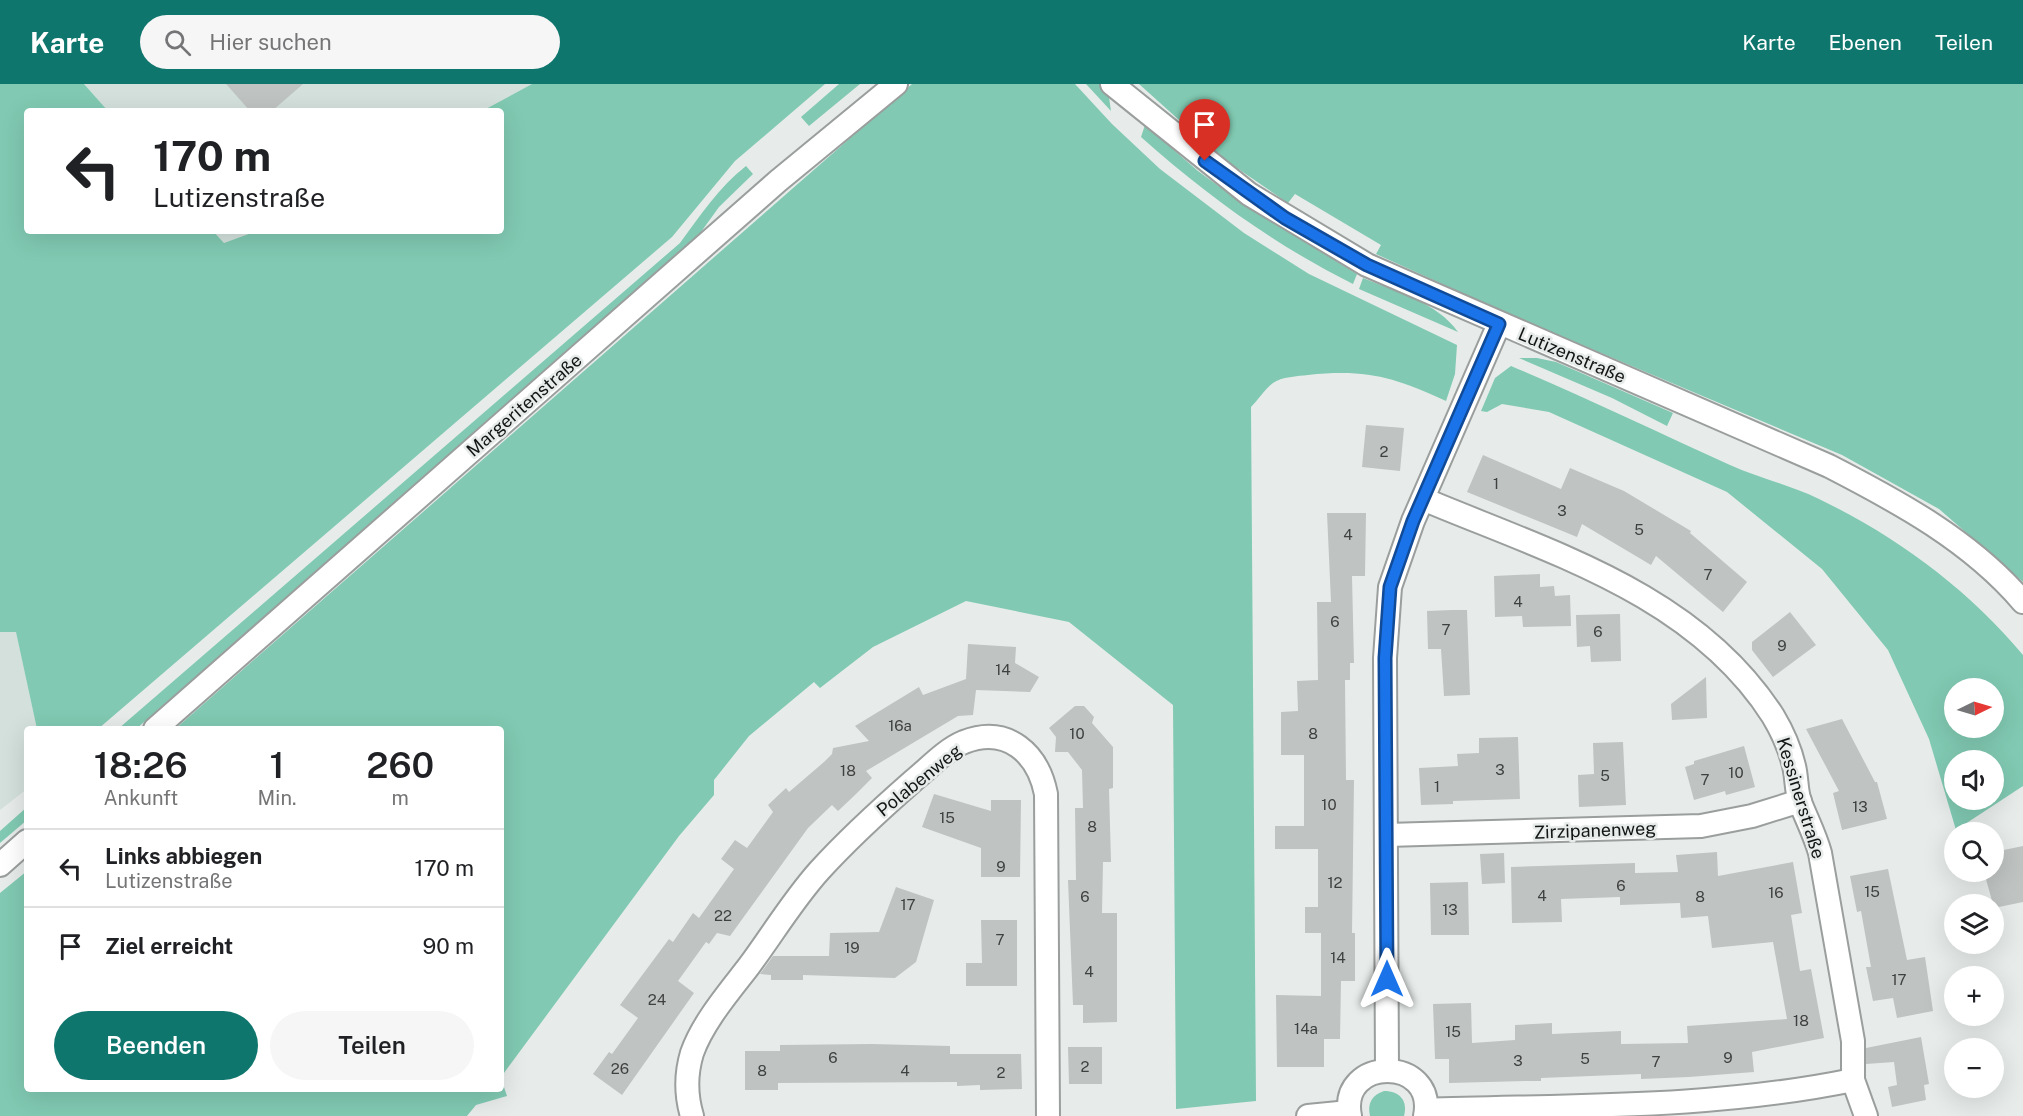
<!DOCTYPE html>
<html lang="de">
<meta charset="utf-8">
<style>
:root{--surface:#fff;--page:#f6f6f6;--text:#202124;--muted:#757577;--line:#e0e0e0;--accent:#0f766e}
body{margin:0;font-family:"Public Sans",sans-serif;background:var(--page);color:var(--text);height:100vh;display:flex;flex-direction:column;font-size:22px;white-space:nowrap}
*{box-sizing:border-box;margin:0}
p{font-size:20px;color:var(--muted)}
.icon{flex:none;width:33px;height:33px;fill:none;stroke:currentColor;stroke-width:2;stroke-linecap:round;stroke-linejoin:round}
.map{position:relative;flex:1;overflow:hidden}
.panel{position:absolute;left:24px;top:642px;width:480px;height:366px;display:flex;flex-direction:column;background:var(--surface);border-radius:6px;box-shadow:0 6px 24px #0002}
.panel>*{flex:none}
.top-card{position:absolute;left:24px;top:24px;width:480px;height:126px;border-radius:6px;box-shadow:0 6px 24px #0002;background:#fff;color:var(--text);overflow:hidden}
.needle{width:39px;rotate:85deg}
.buttons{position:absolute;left:1944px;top:594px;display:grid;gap:12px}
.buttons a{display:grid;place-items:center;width:60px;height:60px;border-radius:50%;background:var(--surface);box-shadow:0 6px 24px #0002;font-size:30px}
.pin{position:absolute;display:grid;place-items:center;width:51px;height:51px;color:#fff;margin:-62px -26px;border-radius:50% 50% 50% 0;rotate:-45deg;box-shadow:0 0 6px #0007}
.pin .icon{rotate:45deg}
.me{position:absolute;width:66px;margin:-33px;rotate:0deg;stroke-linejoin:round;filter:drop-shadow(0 0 4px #0008)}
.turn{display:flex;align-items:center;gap:21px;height:126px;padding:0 30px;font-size:27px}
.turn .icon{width:78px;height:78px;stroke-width:2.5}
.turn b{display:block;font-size:42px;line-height:51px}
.eta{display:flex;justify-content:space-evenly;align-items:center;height:102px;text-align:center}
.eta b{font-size:36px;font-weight:600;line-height:42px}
.button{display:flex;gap:12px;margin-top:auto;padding:12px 30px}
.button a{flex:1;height:69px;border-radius:36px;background:var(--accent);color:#fff;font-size:24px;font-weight:600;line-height:69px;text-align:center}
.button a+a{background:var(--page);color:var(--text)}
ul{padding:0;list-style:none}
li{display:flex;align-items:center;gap:18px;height:78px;padding:0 30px;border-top:2px solid var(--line)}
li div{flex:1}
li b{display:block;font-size:22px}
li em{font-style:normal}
header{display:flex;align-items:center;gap:36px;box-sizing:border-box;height:84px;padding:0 30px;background:var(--accent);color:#fff}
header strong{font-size:28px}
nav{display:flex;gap:33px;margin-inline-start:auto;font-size:21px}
.search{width:420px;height:54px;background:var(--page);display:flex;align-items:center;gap:15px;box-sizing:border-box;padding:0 21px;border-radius:33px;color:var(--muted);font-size:22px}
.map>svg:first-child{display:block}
.built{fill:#d3e0db}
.green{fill:#81c9b2;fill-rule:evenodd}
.building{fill:#bfc3c2}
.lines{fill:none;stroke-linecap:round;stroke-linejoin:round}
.minor-casing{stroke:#9a9e9d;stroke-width:26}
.minor{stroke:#fff;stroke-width:22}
.route-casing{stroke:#114b97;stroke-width:15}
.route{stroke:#1a73e8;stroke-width:10}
.labels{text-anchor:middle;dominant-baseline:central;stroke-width:5;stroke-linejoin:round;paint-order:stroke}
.number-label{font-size:15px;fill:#3f4141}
.street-label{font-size:18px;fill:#141616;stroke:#e7ecea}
</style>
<header>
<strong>Karte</strong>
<div class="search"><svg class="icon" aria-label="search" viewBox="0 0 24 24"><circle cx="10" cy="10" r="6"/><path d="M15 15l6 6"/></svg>Hier suchen</div>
<nav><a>Karte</a><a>Ebenen</a><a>Teilen</a></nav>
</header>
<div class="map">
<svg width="2023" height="1032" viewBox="0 0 2023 1032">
<rect width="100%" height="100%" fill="#e7ecea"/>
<!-- built -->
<g class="built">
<path d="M84,0H532L482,27H108Z"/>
<path d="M213,147H257L224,159Z"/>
<path d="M16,547L37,645H27V705L0,726V548Z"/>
</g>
<!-- green -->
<g class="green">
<path d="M0,0H84L108,27H27V147H213L224,159L257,147H501V27H482L532,0H825L735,77L672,153L98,645H37L16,548H0Z"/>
<path d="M839,0H860L809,42L801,33Z"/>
<path d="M912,0H1075L1112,40L1160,85L1244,149L1309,190L1457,261L1455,290L1446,317C1393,293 1367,285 1308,291C1298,292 1281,293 1273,299C1265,305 1258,316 1251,323L1256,1017L1176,1025L1173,621L1069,538L966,517L873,563L820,604L814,598L749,652L714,696V711L679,752L501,993V645H175Z"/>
<path d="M1086,0H1099L1108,6L1111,27Z"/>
<path d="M1139,0H2023V498L1939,425L1842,371L1504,228L1376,170L1381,161L1295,110L1288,119L1218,71Z"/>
<path d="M1145,41L1198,87L1243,120L1357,190L1353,200C1275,161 1206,111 1141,53Z"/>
<path d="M746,82L753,90L719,123L688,166L136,645H118L680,159C700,132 719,103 746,82Z"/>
<path d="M1363,194C1396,208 1437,218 1458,248L1359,205Z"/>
<path d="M1519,274H1537L1556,278L1673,329L1667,342L1612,314Z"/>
<path d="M1511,282C1585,313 1657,348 1730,381C1759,394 1790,401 1819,415C1896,452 1968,505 2023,571V702L1956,746L1929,655L1888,566L1822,485L1727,408L1549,328L1502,320L1487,328L1481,327L1495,294ZM1954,604H1994V644H1954ZM1954,676H1994V716H1954Z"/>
<path d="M27,723V736L0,759V747Z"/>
<path d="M27,787V1005H501V994L507,1012L476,1021L467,1032H0V809Z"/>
<path d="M1384,1007C1400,1007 1408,1017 1404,1032H1370C1367,1019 1372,1011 1384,1007Z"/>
</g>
<!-- building -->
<g class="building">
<path d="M226,0H303L272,27H250Z"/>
<path d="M1366,341L1404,344L1400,387L1362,383Z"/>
<path d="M1483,371L1561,405L1570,384L1624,407L1691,447L1690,449L1747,498L1723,528L1656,472L1651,481L1582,440L1577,453L1467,408Z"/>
<path d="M1327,429H1366L1365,492H1352L1354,579H1350V596H1345L1346,696H1354L1352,849H1355V897H1341L1340,955H1324V983H1277L1276,911L1321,912V849H1305V823H1318V765H1275V742H1304V671H1281V628L1298,627L1297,597L1318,596L1317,518H1331Z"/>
<path d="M1540,490V503L1554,502L1555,512L1570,511L1571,542L1523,543L1522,532L1495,533L1494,492Z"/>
<path d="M1452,526H1467L1470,611L1444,612L1441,565H1428L1427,527Z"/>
<path d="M1790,528L1816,561L1773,593L1752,566V558Z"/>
<path d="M1620,530L1621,577L1591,578L1590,562L1577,563L1576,531Z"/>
<path d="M968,560L1016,563L1015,579L1039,593L1030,608L976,606L973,631L958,632L866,687L872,694L855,711L838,727L832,721L808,744L730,852L717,849L709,860L706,858L678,897L694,909L622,1011L593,990L609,968L612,970L638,934L620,921L669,855L673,858L693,829L699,834L734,785L721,775L735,756L747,764L773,728L768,721L786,704L789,708L824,678L832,670L833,664L869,657L855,642L919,603L923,611L966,595Z"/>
<path d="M1706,593L1707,634L1672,636L1671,620Z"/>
<path d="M1075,622H1084L1094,633L1092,639L1113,663V704L1109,705L1111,778H1103L1102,829H1117V938L1083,939V921H1073L1068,796H1076L1075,724H1083L1082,686L1068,668H1055L1056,653L1049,644Z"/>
<path d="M1842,635L1875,698H1877L1887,735L1842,746L1833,709L1839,707L1806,645Z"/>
<path d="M1518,653L1520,715L1453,717V720L1421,721L1419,684L1458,682L1457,670L1479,669V654Z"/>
<path d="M1623,658L1626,721L1579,723L1578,691L1594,690L1593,659Z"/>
<path d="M1744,662L1755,703L1726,711L1725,707L1694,716L1685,683L1694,680V677Z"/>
<path d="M934,710L991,727V716H1021L1020,793H981V764L922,743Z"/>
<path d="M2023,762V818L1994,824L1984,788H1994V768Z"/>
<path d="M1717,768L1718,792L1793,778L1802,829L1791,831L1800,887L1811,885L1824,954L1752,968L1754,988L1689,993L1641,995V990L1541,994V997H1528L1449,999V975H1435L1433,920L1471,919L1472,959L1515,956V941L1552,939V950L1621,947V960L1688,959L1687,942L1787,935L1773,858L1712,864L1708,832L1681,834L1680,819L1620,821V813L1561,815L1562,838L1512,839L1511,783L1635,779V789L1678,788L1676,771Z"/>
<path d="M1504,769L1505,799L1482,800L1480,770Z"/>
<path d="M1888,785L1907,876L1925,873L1933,927L1897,934L1893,914L1873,917L1866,883H1871L1861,827L1857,828L1850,792Z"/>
<path d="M1468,798L1469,851H1431L1430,799Z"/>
<path d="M896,803L934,816L916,878L895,894L803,891V896H771V891L760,890L773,872H829L830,849L879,848Z"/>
<path d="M981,836H1017V902H966V879H982Z"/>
<path d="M1921,953L1929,1000L1924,1001L1926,1016L1892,1023L1888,1003L1897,1001L1894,978L1866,980V964Z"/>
<path d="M872,960L950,962V970H1021L1022,1005L980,1006V1001L957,1002V998L778,999V1006H745V967H780V961Z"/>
<path d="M1068,963H1102V1000H1069Z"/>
</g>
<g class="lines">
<defs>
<g id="minor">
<path d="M1112,0L1249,110L1367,181L1829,382C1899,418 1971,457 2023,518"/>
<path d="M1423,415C1549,468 1695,510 1773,632C1782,647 1790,665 1794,682C1797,694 1796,707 1800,718C1807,736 1815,751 1820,769L1853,957V996L1866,1032"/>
<path d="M155,645L778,97L896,0"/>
<path d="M1387,751L1701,742L1752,732L1800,717"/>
<path d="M0,781L27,757"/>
<path d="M1387,986L1385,574L1390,503L1413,437L1499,240"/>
<path d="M1426,1026C1569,1021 1712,1025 1853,996"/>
<path d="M692,1032C686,1012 686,989 692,969C703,938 729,908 749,882C772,851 793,816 819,787C848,755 881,725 914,696C930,683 945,666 964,658C1008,641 1038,670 1046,710L1048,1032"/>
<path d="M1308,1032L1349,1028"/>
<path d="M1350,1032C1338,972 1437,972 1425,1032"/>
</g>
</defs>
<!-- minor casing -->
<use href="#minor" class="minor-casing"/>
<!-- minor -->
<use href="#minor" class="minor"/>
</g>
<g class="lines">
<defs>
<path id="route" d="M1205,77L1285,134L1367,181L1499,240L1413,437L1390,503L1385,574L1387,895"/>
</defs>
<!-- route casing -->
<use href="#route" class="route-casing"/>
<!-- route -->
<use href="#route" class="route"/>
</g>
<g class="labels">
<!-- number labels -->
<g class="number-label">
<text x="1384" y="367">2</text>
<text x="1496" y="399">1</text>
<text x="1562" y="426">3</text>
<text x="1639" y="445">5</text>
<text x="1348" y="450">4</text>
<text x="1708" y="490">7</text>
<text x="1518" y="517">4</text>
<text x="1335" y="537">6</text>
<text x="1446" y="545">7</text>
<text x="1598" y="547">6</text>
<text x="1782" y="561">9</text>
<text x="1003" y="585">14</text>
<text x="900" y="641">16a</text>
<text x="1077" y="649">10</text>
<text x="1313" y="649">8</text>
<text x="1500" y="685">3</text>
<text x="848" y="686">18</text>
<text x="1736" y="688">10</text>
<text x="1605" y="691">5</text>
<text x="1705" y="695">7</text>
<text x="1437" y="702">1</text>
<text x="1329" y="720">10</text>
<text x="1860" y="722">13</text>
<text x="947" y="733">15</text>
<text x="1092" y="742">8</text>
<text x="1001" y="782">9</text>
<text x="1335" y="798">12</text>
<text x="1621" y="801">6</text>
<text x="1872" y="807">15</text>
<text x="1776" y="808">16</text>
<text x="1542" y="811">4</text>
<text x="1085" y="812">6</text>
<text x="1700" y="812">8</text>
<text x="908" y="820">17</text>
<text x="1450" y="825">13</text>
<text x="723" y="831">22</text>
<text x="1000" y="855">7</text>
<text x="852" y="863">19</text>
<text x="1338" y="873">14</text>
<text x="1089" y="887">4</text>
<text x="1899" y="895">17</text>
<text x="657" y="915">24</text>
<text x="1801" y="936">18</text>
<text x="1306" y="944">14a</text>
<text x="1453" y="947">15</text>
<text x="833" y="973">6</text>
<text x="1728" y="973">9</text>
<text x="1585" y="974">5</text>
<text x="1518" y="976">3</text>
<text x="1656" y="977">7</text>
<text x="1085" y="982">2</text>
<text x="620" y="984">26</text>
<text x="762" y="986">8</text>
<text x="905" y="986">4</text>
<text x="1001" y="988">2</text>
</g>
<!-- street labels -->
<g class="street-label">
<text transform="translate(1572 271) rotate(23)">Lutizenstraße</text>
<text transform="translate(524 321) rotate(-41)">Margeritenstraße</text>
<text transform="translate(919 696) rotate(-39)">Polabenweg</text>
<text transform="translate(1801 714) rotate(73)">Kessinerstraße</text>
<text transform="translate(1595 746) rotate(-2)">Zirzipanenweg</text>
</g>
</g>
</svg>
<div class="buttons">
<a><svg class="needle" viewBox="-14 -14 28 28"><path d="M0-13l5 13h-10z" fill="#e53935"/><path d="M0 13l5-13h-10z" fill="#757577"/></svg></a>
<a><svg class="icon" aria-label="sound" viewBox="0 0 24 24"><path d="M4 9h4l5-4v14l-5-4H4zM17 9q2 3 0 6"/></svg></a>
<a><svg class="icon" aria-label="search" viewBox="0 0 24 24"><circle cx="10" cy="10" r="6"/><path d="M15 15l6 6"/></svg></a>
<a><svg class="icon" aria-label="layers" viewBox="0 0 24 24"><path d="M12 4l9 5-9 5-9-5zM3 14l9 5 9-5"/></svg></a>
<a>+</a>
<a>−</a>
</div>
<div class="pin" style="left:1205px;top:77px;background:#d93025"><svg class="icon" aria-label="arrive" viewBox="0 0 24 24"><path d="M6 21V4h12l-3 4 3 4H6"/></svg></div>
<svg class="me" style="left:1387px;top:895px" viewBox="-20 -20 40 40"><path d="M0-17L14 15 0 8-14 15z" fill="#1a73e8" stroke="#fff" stroke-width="4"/></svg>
<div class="top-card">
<div class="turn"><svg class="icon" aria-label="left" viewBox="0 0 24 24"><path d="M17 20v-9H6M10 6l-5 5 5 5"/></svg><div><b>170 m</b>Lutizenstraße</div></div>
</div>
<section class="panel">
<div class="eta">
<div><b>18:26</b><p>Ankunft</p></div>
<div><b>1</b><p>Min.</p></div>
<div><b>260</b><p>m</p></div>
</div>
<ul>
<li><svg class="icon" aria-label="left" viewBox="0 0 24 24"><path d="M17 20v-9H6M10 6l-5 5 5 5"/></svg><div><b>Links abbiegen</b><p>Lutizenstraße</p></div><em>170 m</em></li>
<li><svg class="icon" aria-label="arrive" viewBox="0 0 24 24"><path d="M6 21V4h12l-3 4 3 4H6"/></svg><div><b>Ziel erreicht</b></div><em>90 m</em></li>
</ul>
<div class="button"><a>Beenden</a><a>Teilen</a></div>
</section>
</div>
